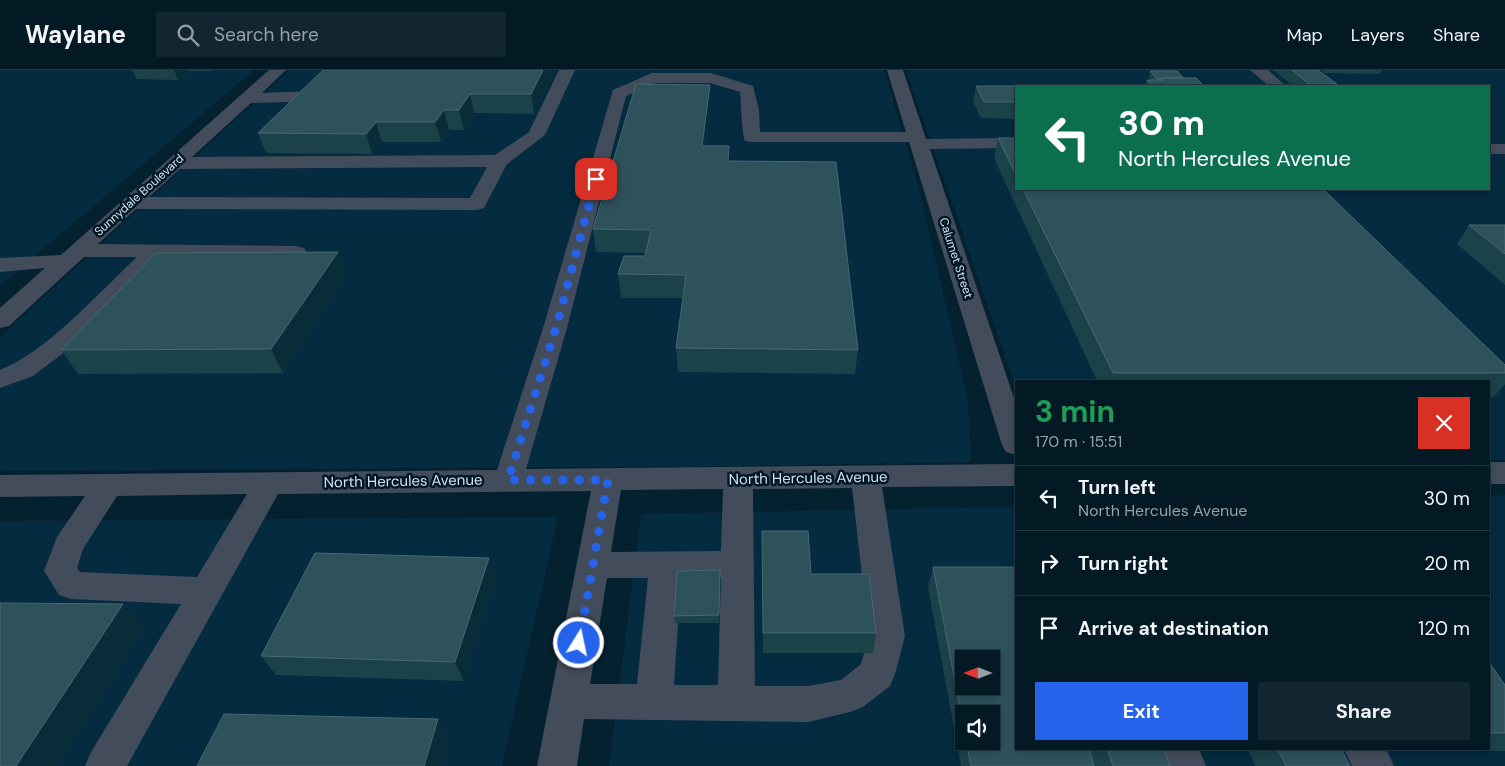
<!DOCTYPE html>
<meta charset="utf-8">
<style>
:root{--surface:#031924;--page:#112631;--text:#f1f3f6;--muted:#97a0a6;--line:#243841;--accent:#2563eb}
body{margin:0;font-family:"DM Sans",sans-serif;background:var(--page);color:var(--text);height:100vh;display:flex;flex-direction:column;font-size:19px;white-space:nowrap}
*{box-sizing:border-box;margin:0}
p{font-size:16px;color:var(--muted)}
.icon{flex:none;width:28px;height:28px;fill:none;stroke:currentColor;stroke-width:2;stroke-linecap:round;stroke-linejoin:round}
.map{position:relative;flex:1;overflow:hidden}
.sheet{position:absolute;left:1015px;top:310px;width:475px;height:370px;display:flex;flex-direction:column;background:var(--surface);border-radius:0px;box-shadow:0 2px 8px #0003,0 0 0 1px var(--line)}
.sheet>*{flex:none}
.top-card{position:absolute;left:1015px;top:15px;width:475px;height:105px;border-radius:0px;box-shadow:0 2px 8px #0003,0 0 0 1px var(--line);background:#0b6e4f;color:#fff;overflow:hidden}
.needle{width:32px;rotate:270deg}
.fabs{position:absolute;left:955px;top:580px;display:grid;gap:10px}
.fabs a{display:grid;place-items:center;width:45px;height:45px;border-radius:0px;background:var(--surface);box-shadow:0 2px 8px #0003,0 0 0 1px var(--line);font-size:25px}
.pin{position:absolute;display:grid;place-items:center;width:42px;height:42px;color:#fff;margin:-21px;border-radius:10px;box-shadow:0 2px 8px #0006}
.me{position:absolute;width:55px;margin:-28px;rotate:10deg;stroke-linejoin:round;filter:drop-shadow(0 0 4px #0008)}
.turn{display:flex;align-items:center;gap:18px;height:105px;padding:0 20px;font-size:22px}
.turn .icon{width:65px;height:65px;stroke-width:2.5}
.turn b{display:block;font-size:35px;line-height:42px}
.round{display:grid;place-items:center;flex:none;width:52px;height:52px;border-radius:0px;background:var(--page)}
.head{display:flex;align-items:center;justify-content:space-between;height:85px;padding:0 20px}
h1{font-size:30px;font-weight:700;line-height:38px;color:#1e9e55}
.button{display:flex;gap:10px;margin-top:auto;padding:10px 20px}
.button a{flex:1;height:58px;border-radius:0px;background:var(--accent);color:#fff;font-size:20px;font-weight:700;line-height:58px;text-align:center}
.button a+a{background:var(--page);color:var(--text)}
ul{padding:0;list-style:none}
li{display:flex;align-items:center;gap:15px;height:65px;padding:0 20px;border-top:1px solid var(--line)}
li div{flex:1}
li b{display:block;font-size:19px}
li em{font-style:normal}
header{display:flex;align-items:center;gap:30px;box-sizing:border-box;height:70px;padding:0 25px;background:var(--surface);border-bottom:1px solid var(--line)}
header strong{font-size:24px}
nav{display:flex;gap:28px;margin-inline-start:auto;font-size:18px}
.search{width:350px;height:45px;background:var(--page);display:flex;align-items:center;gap:12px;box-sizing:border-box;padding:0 18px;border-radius:0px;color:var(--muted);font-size:19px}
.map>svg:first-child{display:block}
.built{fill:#042b3f;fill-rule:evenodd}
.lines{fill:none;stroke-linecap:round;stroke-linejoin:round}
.minor{fill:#434c5a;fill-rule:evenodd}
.wall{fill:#1b4149;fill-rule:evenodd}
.shaded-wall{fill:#092d38}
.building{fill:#2e525b;stroke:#486971;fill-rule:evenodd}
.route{stroke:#2563eb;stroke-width:9;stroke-dasharray:0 16.2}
.labels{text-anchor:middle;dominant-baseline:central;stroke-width:5;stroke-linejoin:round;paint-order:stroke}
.far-street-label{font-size:12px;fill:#d0e1eb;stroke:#001726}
.street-label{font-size:15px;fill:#d0e1eb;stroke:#001726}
</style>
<header>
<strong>Waylane</strong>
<div class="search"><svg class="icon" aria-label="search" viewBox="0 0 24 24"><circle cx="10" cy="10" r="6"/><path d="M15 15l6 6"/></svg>Search here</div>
<nav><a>Map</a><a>Layers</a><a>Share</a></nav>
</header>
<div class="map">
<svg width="1505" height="696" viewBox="0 0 1505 696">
<rect width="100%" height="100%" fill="#042130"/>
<!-- built -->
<g class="built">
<path d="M0,0H254L0,216Z"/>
<path d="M289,0H884L917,111L968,330L971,392L739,396L0,401V267Z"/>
<path d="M906,0H1505V390H1489V311H1016V317ZM1016,16H1489V119H1016Z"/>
<path d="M1505,425V696H609L641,444L1016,437V679H1489V426ZM964,589H991V616H964ZM964,644H991V671H964Z"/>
<path d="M558,447L502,696H0V451Z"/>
</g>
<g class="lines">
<!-- minor -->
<g class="minor">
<path d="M269,0H286L262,23L313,21L319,23L321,26L319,29L313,31L251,33L192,87L495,85L529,62L559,0H575L545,65L507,94L484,138L477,140L136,139L98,174L296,176L304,178L307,183L304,188L296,190L162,188L66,281L33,306L0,318V300C48,281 98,223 137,187H84L9,256L0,258V238L45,198L0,202V188L61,185ZM487,97L470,128L149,127L180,99Z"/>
<path d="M887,0H903L926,69L1016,68V78L930,79L1016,334V385L1006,382L1002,375L909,72H751L745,71C742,66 741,32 740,22L710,13H655L626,26L567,258L526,399L1016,394V416L882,417L905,566L895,604L890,616L863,637L850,642L808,652L584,649L577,696H537L591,421L278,424L127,696H85L91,682L181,534L71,529L59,525L44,501L57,467L85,426L0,427V405L497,400L543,258L613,20L652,3H711L753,16L759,40L760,62H906ZM852,418L869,566L861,594L841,610L808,616H755L753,419ZM723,419L721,481L611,482L621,420ZM247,424L197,507L80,502L77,498L83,479L117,426ZM721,507L718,615H674L681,508ZM607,508H648L637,614H590Z"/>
<path d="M1250,0H1268L1286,16H1269Z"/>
<rect x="1489" y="74" width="16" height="10"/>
<rect x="1489" y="392" width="16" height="22"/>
<path d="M1160,679H1199L1206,696H1166Z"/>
<path d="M1344,679H1386L1394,696H1352Z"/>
</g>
</g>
<!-- wall -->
<g class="wall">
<path d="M132,0H212L210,1H190L178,10L137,9Z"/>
<path d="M323,0H556L534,44L474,43L464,60H449L441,72H382L372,84L266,83L258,63Z"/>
<path d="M1273,0H1318L1337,14L1335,16H1293Z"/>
<path d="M1321,0H1382L1380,4L1325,3Z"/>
<path d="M1150,1L1184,8L1204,16H1016V49L981,48L973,32L976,16H1145L1147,10H1151L1149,7Z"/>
<path d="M711,34L706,76H729V91L858,280L855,304L678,302L676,278L683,228H621L618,204L645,186L646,183L596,182L593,159Z"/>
<path d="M998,68H1016V119H1323L1505,295V314L1494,327H1489V311H1097L994,88Z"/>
<path d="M1469,155H1505V215L1457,174Z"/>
<path d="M338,182L347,205L283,303L78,304L61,280Z"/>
<path d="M762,461L811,504L876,563L873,583H763Z"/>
<path d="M933,497L1016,679H1164L1170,696H961L928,517ZM964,644L991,671H964Z"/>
<path d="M496,508L464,611L276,605L261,586Z"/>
<path d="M720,508L719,553H675L674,546Z"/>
<path d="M1489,592L1505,615V681H1417L1415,679H1489Z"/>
<path d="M1248,679H1341L1350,696H1255Z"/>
</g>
<!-- shaded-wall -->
<g class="shaded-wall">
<path d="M174,0H190V1L178,10Z"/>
<path d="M543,0H556L534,44L531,24Z"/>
<path d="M710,15L711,34L703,97L702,76Z"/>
<path d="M470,24L474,43L464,60L459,40Z"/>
<path d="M444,40L449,60L441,72L435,52Z"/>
<path d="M376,52L382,72L372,84L366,64Z"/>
<path d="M729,76L730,97L728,91Z"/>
<path d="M338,182L347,205L283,303L271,279Z"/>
<path d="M489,488L496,508L464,611L455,592Z"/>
<path d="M123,534L145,558L58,696H16Z"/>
<path d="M438,649L450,671L443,696H424Z"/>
</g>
<!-- building -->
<g class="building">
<path d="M323,0H543L531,24H470L459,40H444L435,52H376L366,64L258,63Z"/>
<path d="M1292,0H1318L1337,14H1309Z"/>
<path d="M1150,1H1177L1184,8H1161V9H1157Z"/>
<path d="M1161,8H1196L1204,16H1242H1016V32H984L976,16H1152L1147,10H1163Z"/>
<path d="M636,14L710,15L702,76H729L728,91L836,92L858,280L676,278L686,205L618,204L624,186H645L651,160L593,159Z"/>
<path d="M998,68H1016V105Z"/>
<path d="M1023,119H1323L1505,295V303H1113Z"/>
<path d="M1469,155H1505V184Z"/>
<path d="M338,182L271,279L61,280L156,183Z"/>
<path d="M762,461H808L811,504H869L876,563H763Z"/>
<path d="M315,483L489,488L455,592L261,586Z"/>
<path d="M933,497H1016V679H1089L1094,696H971L966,671H991V644H964V658ZM964,589H991V616H964Z"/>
<path d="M720,500L719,545L674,546L677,501Z"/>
<path d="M0,533L123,534L16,696H0Z"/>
<path d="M1489,592L1505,615V663H1489Z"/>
<path d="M224,644L438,649L424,696H197Z"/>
<path d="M1107,679H1164L1170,696H1113Z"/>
<path d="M1278,679H1341L1350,696H1286Z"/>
</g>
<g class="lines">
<!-- route -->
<path class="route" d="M579,573L608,410H508L556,258L596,109"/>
</g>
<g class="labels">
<!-- far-street labels -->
<g class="far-street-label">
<text transform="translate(139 125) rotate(-42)">Sunnydale Boulevard</text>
<text transform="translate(956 188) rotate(72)">Calumet Street</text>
</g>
<!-- street labels -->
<g class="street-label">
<text transform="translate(808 408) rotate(-1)">North Hercules Avenue</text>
<text transform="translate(403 411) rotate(-1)">North Hercules Avenue</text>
</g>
</g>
</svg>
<div class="fabs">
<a><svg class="needle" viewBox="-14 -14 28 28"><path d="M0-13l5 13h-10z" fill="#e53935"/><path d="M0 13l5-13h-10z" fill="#97a0a6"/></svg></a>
<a><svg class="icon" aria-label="sound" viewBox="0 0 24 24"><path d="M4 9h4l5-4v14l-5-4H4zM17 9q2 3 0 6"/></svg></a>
</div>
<div class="pin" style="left:596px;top:109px;background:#d93025"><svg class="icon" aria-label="arrive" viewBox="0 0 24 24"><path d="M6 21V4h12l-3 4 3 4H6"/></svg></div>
<svg class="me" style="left:579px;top:573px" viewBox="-20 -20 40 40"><circle r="17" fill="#2563eb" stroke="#fff" stroke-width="3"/><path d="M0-11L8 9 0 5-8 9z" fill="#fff"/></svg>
<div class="top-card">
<div class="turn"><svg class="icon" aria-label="left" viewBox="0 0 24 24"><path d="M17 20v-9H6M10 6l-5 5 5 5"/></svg><div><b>30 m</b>North Hercules Avenue</div></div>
</div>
<section class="sheet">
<div class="head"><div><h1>3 min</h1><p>170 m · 15:51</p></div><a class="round" style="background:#d93025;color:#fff"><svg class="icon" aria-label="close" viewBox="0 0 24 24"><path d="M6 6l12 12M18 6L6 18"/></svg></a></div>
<ul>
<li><svg class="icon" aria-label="left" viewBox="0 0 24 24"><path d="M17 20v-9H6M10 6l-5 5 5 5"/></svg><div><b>Turn left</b><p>North Hercules Avenue</p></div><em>30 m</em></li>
<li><svg class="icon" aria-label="right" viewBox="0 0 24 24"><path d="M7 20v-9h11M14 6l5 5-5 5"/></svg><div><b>Turn right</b></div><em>20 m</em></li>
<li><svg class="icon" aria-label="arrive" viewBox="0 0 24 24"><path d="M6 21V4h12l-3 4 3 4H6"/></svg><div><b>Arrive at destination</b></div><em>120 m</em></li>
</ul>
<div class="button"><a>Exit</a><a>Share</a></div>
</section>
</div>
